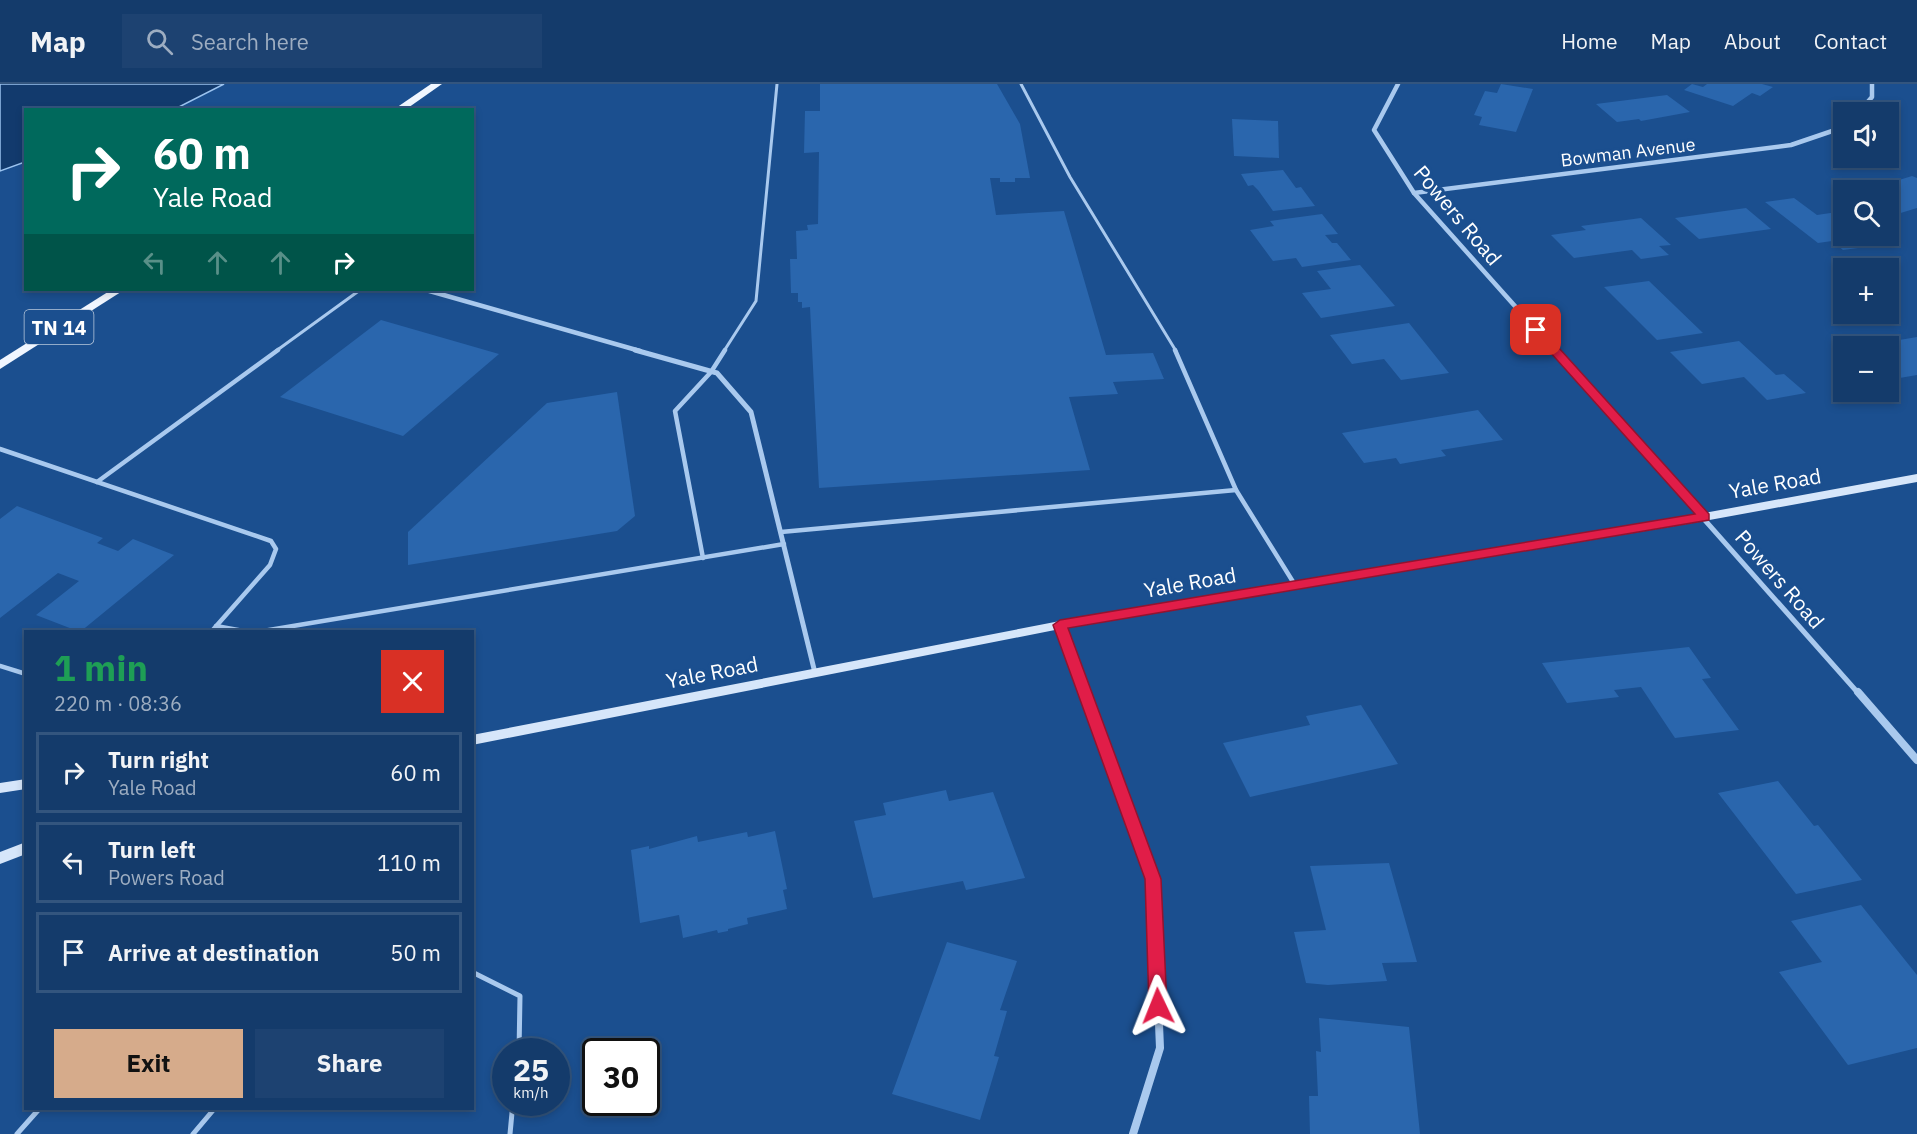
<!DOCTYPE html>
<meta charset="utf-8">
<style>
:root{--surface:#143b6b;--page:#1d4271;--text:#f1f3f6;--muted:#9dadc1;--line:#33557e;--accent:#d6ab8b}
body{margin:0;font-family:"IBM Plex Sans",sans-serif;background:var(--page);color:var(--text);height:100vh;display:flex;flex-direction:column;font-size:22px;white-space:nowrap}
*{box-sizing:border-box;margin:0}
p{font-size:20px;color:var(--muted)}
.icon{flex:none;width:33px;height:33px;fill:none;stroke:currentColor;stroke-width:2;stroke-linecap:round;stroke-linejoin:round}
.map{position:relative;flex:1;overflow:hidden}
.drawer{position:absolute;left:24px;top:546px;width:450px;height:480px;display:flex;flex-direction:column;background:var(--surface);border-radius:0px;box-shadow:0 3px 9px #0003,0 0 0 2px var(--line)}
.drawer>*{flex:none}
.guide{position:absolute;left:24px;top:24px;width:450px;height:183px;border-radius:0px;box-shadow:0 3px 9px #0003,0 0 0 2px var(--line);background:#00695c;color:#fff;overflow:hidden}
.controls{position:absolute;left:1833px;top:18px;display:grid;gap:12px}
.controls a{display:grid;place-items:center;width:66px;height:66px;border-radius:0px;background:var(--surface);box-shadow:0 3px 9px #0003,0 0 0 2px var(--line);font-size:30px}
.speed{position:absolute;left:492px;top:954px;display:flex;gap:12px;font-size:30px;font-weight:700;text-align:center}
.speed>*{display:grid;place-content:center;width:78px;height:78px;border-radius:50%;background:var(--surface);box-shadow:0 3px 9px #0003,0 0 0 2px var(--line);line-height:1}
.speed small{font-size:15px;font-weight:400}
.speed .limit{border:3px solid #111;border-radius:9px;background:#fff;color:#111}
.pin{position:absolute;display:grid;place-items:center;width:51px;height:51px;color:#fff;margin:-26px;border-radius:12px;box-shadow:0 3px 9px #0006}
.me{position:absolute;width:66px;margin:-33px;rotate:358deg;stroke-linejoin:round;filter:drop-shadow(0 0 4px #0008)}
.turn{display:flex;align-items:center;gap:21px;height:126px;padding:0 30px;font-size:27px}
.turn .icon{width:78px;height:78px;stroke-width:2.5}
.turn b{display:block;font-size:42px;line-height:51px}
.lanes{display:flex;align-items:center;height:57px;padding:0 30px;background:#0003;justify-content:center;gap:30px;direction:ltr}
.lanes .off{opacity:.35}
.round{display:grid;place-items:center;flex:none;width:63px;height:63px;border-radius:0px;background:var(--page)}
.head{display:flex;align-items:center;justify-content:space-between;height:102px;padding:0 30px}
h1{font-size:36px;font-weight:700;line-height:45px;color:#1e9e55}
.cta{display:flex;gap:12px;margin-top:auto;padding:12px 30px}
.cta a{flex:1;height:69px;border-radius:0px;background:var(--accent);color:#111;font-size:24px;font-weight:700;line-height:69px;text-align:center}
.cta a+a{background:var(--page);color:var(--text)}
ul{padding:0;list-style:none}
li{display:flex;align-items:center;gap:18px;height:81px;margin:0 12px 9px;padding:0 18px;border:3px solid var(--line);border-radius:0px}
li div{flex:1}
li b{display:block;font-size:22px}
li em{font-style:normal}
header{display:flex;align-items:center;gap:36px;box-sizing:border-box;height:84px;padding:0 30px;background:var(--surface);border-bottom:2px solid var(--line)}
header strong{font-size:28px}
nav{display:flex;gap:33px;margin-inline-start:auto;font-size:21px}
.search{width:420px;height:54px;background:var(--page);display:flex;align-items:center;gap:15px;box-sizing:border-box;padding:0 21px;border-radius:0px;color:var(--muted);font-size:22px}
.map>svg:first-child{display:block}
.water{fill:#123a6d;stroke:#9cc4f0;stroke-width:1.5}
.building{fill:#2a66ad}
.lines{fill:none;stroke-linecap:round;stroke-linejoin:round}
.service-far2{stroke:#a9c9ee;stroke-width:3}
.service-far1{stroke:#a9c9ee;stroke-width:4.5}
.service{stroke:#a9c9ee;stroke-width:5}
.minor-far2{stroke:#a9c9ee;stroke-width:4.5}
.minor-far1{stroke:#a9c9ee;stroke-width:5}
.minor{stroke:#a9c9ee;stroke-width:8}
.secondary{fill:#d6e6fa;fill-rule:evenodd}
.primary{fill:#f0f6ff;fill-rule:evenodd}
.route{fill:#e11d48;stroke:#92132f;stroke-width:1.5}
.labels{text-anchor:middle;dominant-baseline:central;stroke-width:6;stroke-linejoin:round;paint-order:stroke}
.far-street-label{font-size:18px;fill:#fff;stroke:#1b4f8f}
.shield{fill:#1b4f8f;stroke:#bbcadd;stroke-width:1.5}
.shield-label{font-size:20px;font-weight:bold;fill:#fff}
.street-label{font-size:21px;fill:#fff;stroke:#1b4f8f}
</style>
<header>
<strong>Map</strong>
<div class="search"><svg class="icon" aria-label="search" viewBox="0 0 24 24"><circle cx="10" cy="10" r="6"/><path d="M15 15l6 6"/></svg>Search here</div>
<nav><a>Home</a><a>Map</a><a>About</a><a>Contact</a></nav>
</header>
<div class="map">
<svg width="1917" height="1050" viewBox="0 0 1917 1050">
<rect width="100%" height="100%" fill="#1b4f8f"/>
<!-- water -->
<path class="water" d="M0,0H224L175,25L26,26L25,78L0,87Z"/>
<!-- building -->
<g class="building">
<path d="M820,0H997L1020,40L1030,94H1015V98H1000V94H990L996,131L1064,127L1106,271L1153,269L1164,295L1113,298L1118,310L1069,313L1090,386L819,404L810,223L802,224V218H798V209H791L790,175H797L796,147L808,146L807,141L818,140L819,68L804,69L805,27H820Z"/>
<path d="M1501,0L1533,5L1516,48L1479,41L1482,33L1474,31L1485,7L1497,9Z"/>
<path d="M1692,0L1703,3L1707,0H1762L1773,3L1760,12L1752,9L1733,22L1684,6Z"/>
<path d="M1667,11L1690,28L1641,37L1639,35L1617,38L1596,20Z"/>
<path d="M1232,35L1278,37L1279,74L1234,72Z"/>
<path d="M1283,86L1296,104L1301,103L1315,122L1273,127L1258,106L1253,101L1248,102L1241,90Z"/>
<path d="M1912,92L1917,94V124L1894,131L1888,128V106H1867Z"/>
<path d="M1794,114L1817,131L1844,127V152H1862L1847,155L1858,164L1843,166L1832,157L1818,159L1765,118Z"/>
<path d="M1746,124L1771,145L1699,155L1675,134Z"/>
<path d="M1322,130L1338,150L1325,151L1332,159H1337L1351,176L1302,183L1296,174L1273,177L1250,146L1274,142L1270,137Z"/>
<path d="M1641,134L1671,161L1659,162L1669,171L1641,175L1632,166L1574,174L1551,151L1586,146L1581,142Z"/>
<path d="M1360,181L1395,222L1321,234L1302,209L1331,205L1317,187Z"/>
<path d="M1649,197L1703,249L1657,256L1604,203Z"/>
<path d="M381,236L499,270L403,352L280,313Z"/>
<path d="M1409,239L1449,289L1401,296L1384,275L1352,280L1330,251Z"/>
<path d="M1917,253V291L1888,296V262L1870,261Z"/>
<path d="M1739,257L1776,291L1784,290L1806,309L1767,316L1744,293L1702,300L1670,268Z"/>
<path d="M617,308L635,432L617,447L408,481V448L547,319Z"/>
<path d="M1478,326L1503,356L1441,366L1446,372L1400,380L1396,374L1364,379L1342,349Z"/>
<path d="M17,422L103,454L97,459L118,467L133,455L174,471L80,548L36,531L79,497L58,489L0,534V435Z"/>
<path d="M1689,563L1711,594L1702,595L1739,646L1675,654L1641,603L1614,606L1619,613L1567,619L1542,579Z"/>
<path d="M1361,621L1398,680L1250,713L1223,659L1310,641L1306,632Z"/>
<path d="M1778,697L1814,742L1818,741L1862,796L1796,810L1718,709Z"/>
<path d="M946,706L949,717L993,708L1025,794L966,806L963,797L873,814L854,737L886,731L883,719Z"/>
<path d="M775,747L787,805L783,806L787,825L747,834L748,840L728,845V847L718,849L717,846L683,854L679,831L640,839L631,766L649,762V765L697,752L698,758L747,748L748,753Z"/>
<path d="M1389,779L1417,878L1382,879L1387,897L1328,901L1306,899L1294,848L1326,846L1310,782Z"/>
<path d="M1861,821L1917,891V964L1848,981L1779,888L1822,878L1791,837Z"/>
<path d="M947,858L1017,877L1000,926L1007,927L994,972L999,973L980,1036L892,1010Z"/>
<path d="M1319,934L1409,943L1420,1050H1310L1309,1012H1318L1316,967L1321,968Z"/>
</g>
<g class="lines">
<!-- service-far2 -->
<g class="service-far2">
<path d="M1021,0L1070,93L1176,267"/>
<path d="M276,267L360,206"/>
<path d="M724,267L756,217L777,0"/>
</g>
<!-- service-far1 -->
<g class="service-far1">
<path d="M1175,266L1236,406L1295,501"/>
<path d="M0,365L271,457L276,465L270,481L211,548"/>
<path d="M97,398L278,266"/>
<path d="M781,448L1236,406"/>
<path d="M703,474L675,327L711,288L725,266"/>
<path d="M216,542L249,548"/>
<path d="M257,548L784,460"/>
<path d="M0,582L26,590"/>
</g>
<!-- service -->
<g class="service">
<path d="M472,888L520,912L519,968"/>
<path d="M17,1050L40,1024"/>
<path d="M193,1050L215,1024"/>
<path d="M510,1050L513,1018"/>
</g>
<!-- minor-far2 -->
<g class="minor-far2">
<path d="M1398,0L1374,46L1414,109L1555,267"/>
<path d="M1859,28L1872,13V0"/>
<path d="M1414,109L1791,61L1844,43"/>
<path d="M426,206L640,267"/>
</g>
<!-- minor-far1 -->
<g class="minor-far1">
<path d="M635,266L717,289L751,328L815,589"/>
<path d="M1554,266L1859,610"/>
<path d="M1060,541L1085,610"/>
</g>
<!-- minor -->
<g class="minor">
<path d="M1085,608L1153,796L1160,964L1133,1050"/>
<path d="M1858,608L1917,676"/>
</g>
<!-- secondary -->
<g class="secondary">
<path d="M1917,390V398L1704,437L1060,545L472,661V651L1060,537L1704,429Z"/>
<path d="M26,695V705L0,709V699Z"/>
<path d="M26,758V770L0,780V768Z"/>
</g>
<!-- primary -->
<g class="primary">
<path d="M431,0H442L405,26H393Z"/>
<path d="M111,206H124L0,285V276Z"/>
</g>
</g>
<!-- route -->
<path class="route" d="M1532,243H1540L1709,430V436L1068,544L1161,795L1167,922L1164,927L1158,929L1152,927L1149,922L1145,795L1053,541L1060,536L1695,430L1532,248Z"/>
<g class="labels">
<!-- far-street labels -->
<g class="far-street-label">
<text transform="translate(1628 68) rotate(-7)">Bowman Avenue</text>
</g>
<!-- shield labels -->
<rect class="shield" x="24.5" y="226" width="69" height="34" rx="4.5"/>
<g class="shield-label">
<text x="59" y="243">TN 14</text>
</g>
<!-- street labels -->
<g class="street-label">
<text transform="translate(1458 131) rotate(50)">Powers Road</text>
<text transform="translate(1775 399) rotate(-10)">Yale Road</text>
<text transform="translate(1780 495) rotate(49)">Powers Road</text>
<text transform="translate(1190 498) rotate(-10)">Yale Road</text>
<text transform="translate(712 588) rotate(-11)">Yale Road</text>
</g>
</g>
</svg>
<div class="controls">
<a><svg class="icon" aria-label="sound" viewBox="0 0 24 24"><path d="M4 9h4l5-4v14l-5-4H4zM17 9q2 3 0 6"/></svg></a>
<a><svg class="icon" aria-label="search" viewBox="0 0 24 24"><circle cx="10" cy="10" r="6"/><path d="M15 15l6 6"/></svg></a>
<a>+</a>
<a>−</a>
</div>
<div class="speed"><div>25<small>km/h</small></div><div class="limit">30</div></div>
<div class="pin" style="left:1536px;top:246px;background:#d93025"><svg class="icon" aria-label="arrive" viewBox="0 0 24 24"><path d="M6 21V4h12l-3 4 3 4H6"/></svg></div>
<svg class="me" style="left:1158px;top:922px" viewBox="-20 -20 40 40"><path d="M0-17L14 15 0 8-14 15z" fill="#e11d48" stroke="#fff" stroke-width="4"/></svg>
<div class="guide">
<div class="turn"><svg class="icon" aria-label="right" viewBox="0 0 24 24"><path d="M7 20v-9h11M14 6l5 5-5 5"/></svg><div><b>60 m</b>Yale Road</div></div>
<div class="lanes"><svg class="icon off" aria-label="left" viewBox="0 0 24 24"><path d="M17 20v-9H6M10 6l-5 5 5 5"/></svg><svg class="icon off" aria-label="ahead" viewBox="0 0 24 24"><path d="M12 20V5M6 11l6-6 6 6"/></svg><svg class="icon off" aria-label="ahead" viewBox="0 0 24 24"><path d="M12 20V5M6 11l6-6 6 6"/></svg><svg class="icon" aria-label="right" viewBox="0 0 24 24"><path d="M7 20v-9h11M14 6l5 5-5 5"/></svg></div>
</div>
<section class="drawer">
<div class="head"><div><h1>1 min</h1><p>220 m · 08:36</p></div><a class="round" style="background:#d93025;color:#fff"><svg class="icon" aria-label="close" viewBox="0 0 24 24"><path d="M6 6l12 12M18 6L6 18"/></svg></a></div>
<ul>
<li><svg class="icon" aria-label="right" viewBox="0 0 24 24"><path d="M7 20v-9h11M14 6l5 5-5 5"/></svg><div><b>Turn right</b><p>Yale Road</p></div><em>60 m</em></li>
<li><svg class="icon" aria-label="left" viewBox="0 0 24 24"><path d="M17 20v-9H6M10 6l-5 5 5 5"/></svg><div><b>Turn left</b><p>Powers Road</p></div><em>110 m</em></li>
<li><svg class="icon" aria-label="arrive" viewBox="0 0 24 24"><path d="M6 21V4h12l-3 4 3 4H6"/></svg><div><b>Arrive at destination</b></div><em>50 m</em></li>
</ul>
<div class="cta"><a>Exit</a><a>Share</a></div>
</section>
</div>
